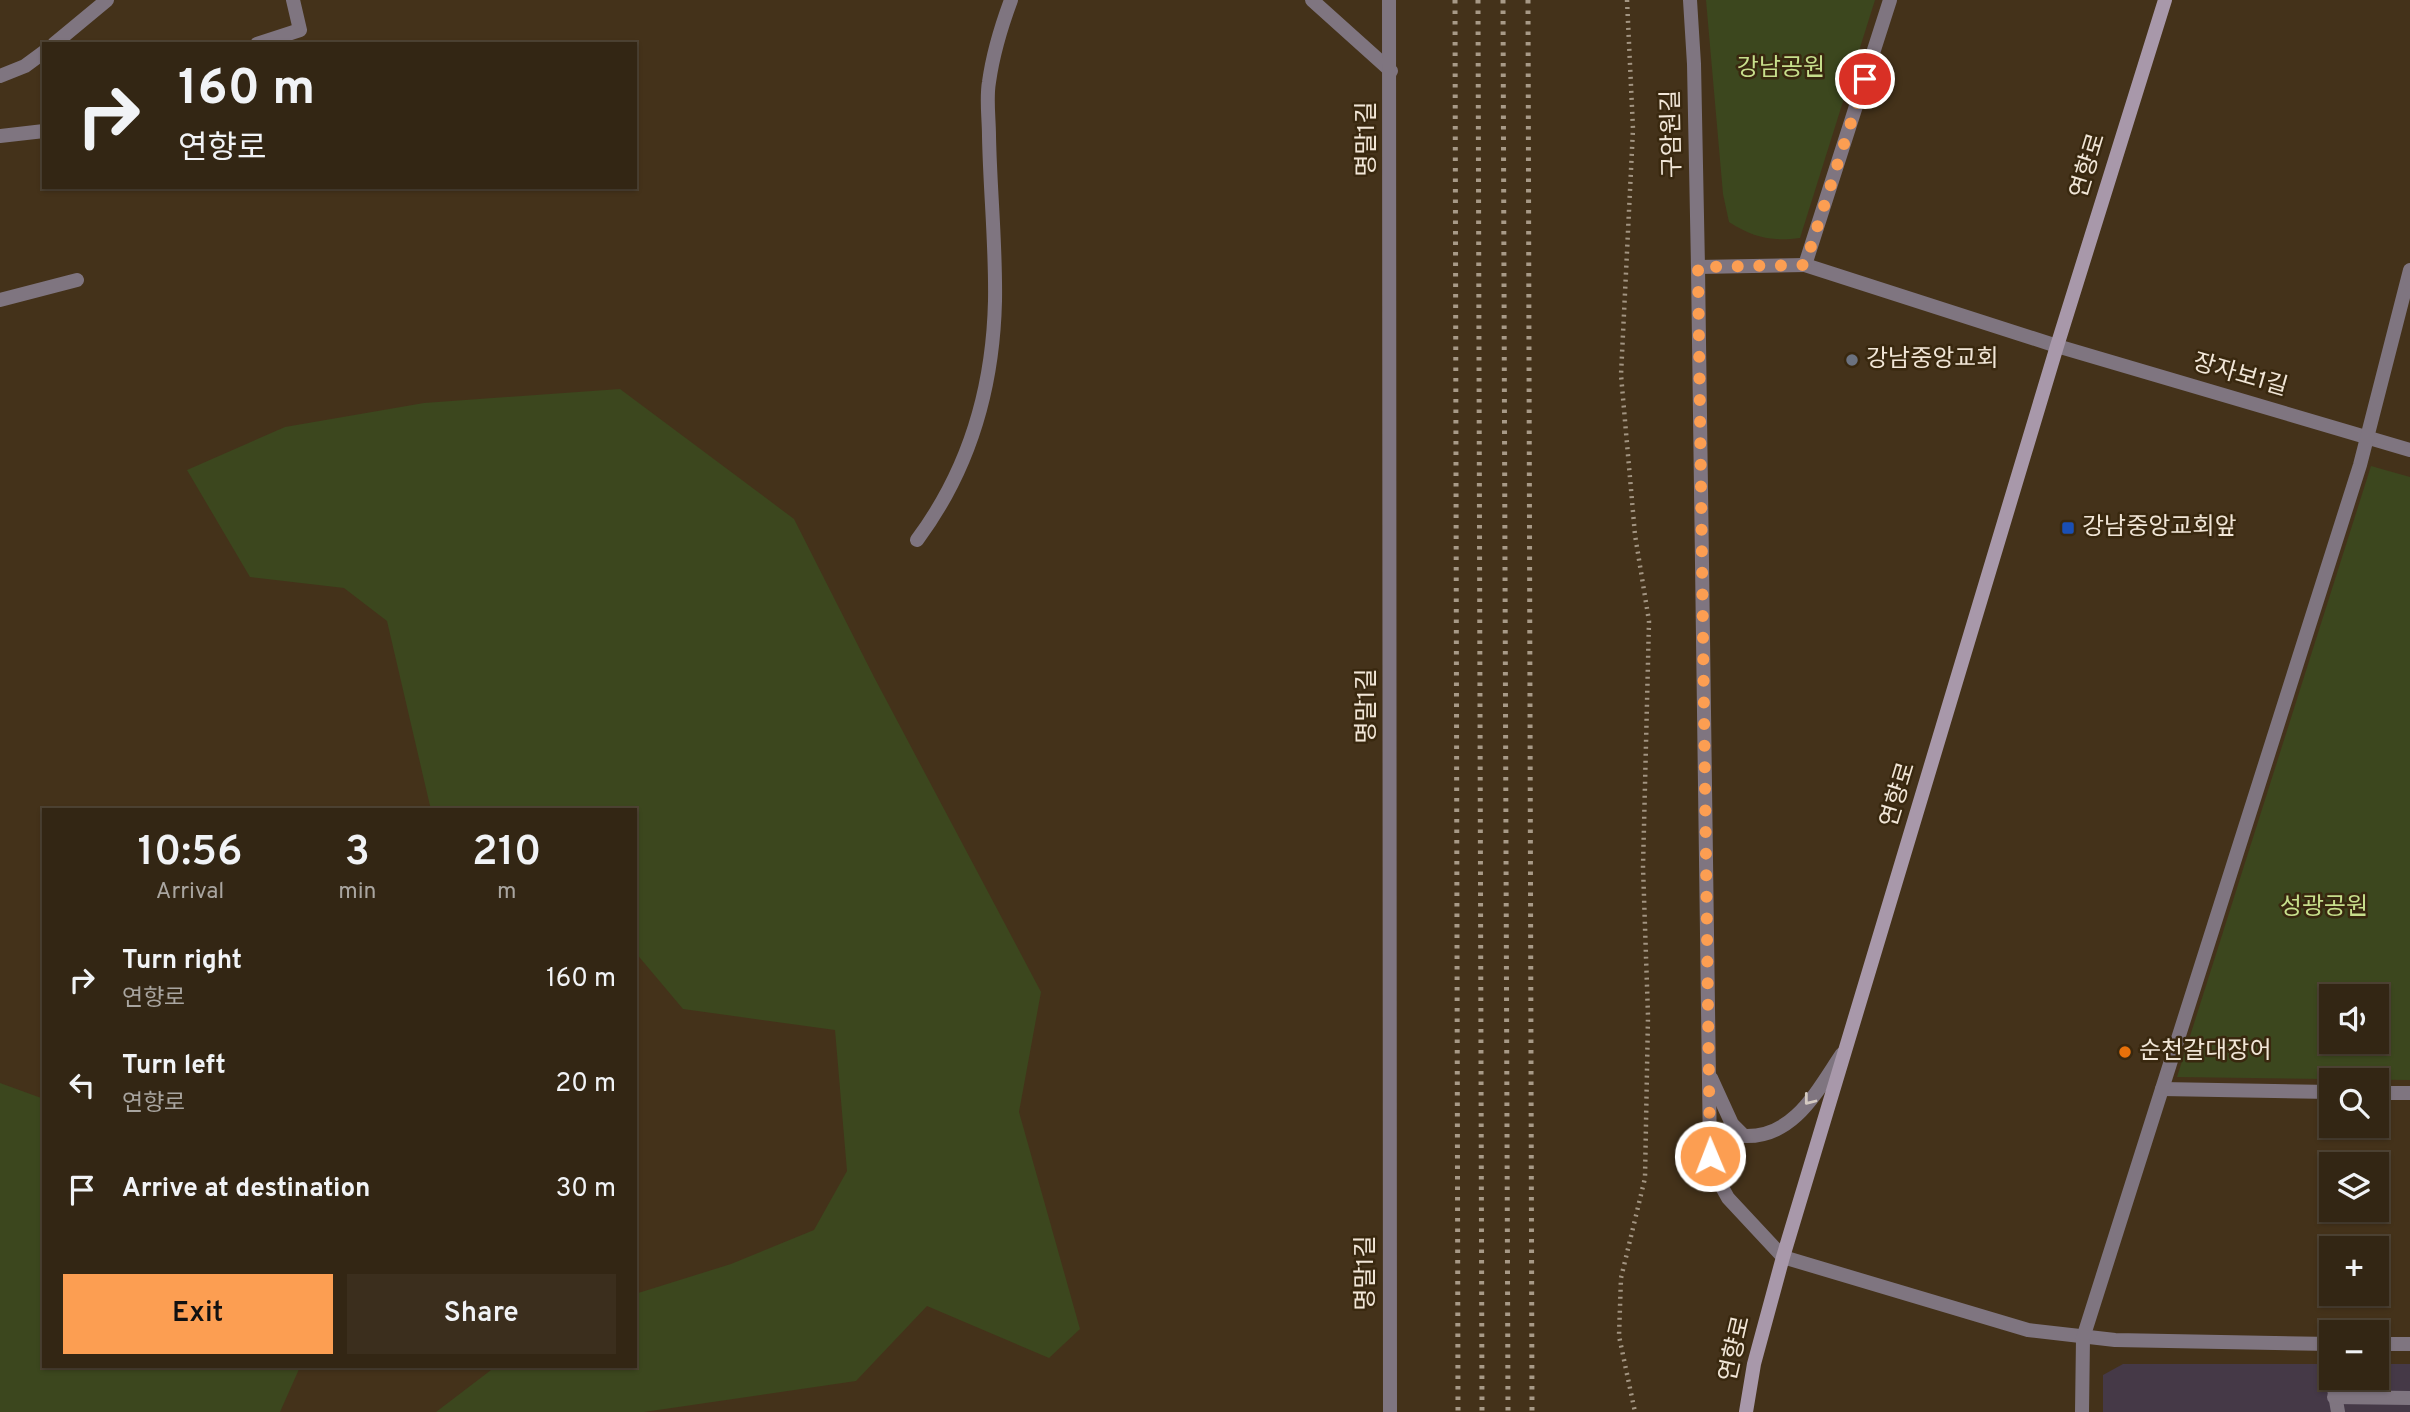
<!DOCTYPE html>
<meta charset="utf-8">
<style>
:root{--surface:#332614;--page:#3b2e1d;--text:#f1f3f6;--muted:#a9a5a0;--line:#4e4334;--accent:#fc9e52}
body{margin:0;font-family:Overpass,"Noto Sans KR",sans-serif;background:var(--page);color:var(--text);height:100vh;display:flex;flex-direction:column;font-size:26px;white-space:nowrap}
*{box-sizing:border-box;margin:0}
p{font-size:23px;color:var(--muted)}
.icon{flex:none;width:38px;height:38px;fill:none;stroke:currentColor;stroke-width:2;stroke-linecap:round;stroke-linejoin:round}
.map{position:relative;flex:1;overflow:hidden}
.side{position:absolute;left:42px;top:808px;width:595px;height:560px;display:flex;flex-direction:column;background:var(--surface);border-radius:0px;box-shadow:0 2px 5px #0004,0 0 0 2px var(--line)}
.side>*{flex:none}
.banner{position:absolute;left:42px;top:42px;width:595px;height:147px;border-radius:0px;box-shadow:0 2px 5px #0004,0 0 0 2px var(--line);background:#332614;color:var(--text);overflow:hidden}
.controls{position:absolute;left:2319px;top:984px;display:grid;gap:14px}
.controls a{display:grid;place-items:center;width:70px;height:70px;border-radius:0px;background:var(--surface);box-shadow:0 2px 5px #0004,0 0 0 2px var(--line);font-size:35px}
.pin{position:absolute;display:grid;place-items:center;width:60px;height:60px;color:#fff;margin:-30px;border:4px solid #fff;border-radius:50%;box-shadow:0 2px 7px #0007}
.me{position:absolute;width:77px;margin:-38px;rotate:359deg;stroke-linejoin:round;filter:drop-shadow(0 0 5px #0008)}
.turn{display:flex;align-items:center;gap:24px;height:147px;padding:0 21px;font-size:32px}
.turn .icon{width:91px;height:91px;stroke-width:2.5}
.turn b{display:block;font-size:49px;line-height:60px}
.eta{display:flex;justify-content:space-evenly;align-items:center;height:119px;text-align:center}
.eta b{font-size:42px;font-weight:600;line-height:49px}
.action{display:flex;gap:14px;margin-top:auto;padding:14px 21px}
.action a{flex:1;height:80px;border-radius:0px;background:var(--accent);color:#111;font-size:28px;font-weight:600;line-height:80px;text-align:center}
.action a+a{background:var(--page);color:var(--text)}
ul{padding:0;list-style:none}
li{display:flex;align-items:center;gap:21px;height:105px;padding:0 21px}
li div{flex:1}
li b{display:block;font-size:26px}
li em{font-style:normal}
.map>svg:first-child{display:block}
.education{fill:#453947}
.green{fill:#3c471e;fill-rule:evenodd}
.lines{fill:none;stroke-linecap:round;stroke-linejoin:round}
.path{stroke:#a39582;stroke-width:4.5;stroke-dasharray:2 5;stroke-linecap:butt}
.service{stroke:#7f7580;stroke-width:14}
.minor{stroke:#7f7580;stroke-width:14}
.secondary{stroke:#a898aa;stroke-width:14}
.rail{stroke:#a89a87;stroke-width:5;stroke-dasharray:3.5 7;stroke-linecap:butt}
.oneway{stroke:#d4cac1}
.route{stroke:#fc9e52;stroke-width:12;stroke-dasharray:0 21.6}
.worship-dot{fill:#6b7280;stroke:#39280f;stroke-width:2.5}
.transit-dot{fill:#1a4fb4;stroke:#39280f;stroke-width:2.5}
.food-dot{fill:#e8710a;stroke:#39280f;stroke-width:2.5}
.labels{text-anchor:middle;dominant-baseline:central;stroke-width:5;stroke-linejoin:round;paint-order:stroke}
.park-label{font-size:24px;fill:#c7df8c;stroke:#39280f}
.street-label{font-size:24px;fill:#f1e6d7;stroke:#39280f}
.poi-label{font-size:24px;fill:#f1e6d7;stroke:#39280f;text-anchor:start}
</style>
<div class="map">
<svg width="2410" height="1412" viewBox="0 0 2410 1412">
<rect width="100%" height="100%" fill="#44321a"/>
<!-- education -->
<path class="education" d="M2123,1364H2331V1377H2376L2377,1364H2410V1412H2103V1375Z"/>
<!-- green -->
<g class="green">
<path d="M1706,0H1875L1800,238C1772,242 1752,237 1729,222L1723,194Z"/>
<path d="M620,389L794,519L874,677L1041,992L1019,1112L1080,1329L1049,1358L927,1306L856,1381L644,1412H436L495,1367H635V1294L731,1264L814,1230L847,1171L835,1030L683,1009L635,952V810H431L387,621L344,588L250,577L187,470L285,427L424,403Z"/>
<path d="M2371,466L2410,477V1080L2177,1077ZM2331,996H2376V1041H2331Z"/>
<path d="M0,1083L44,1099V1367H300L280,1412H0Z"/>
</g>
<g class="lines">
<!-- path -->
<path class="path" d="M1627,0L1633,129L1621,375L1635,535L1649,621L1643,867L1648,1016L1645,1178L1621,1278L1619,1336L1635,1412"/>
<!-- service -->
<g class="service">
<path d="M1312,0L1391,71"/>
<path d="M257,44L300,30L293,0"/>
<path d="M0,136L44,131"/>
<path d="M917,540C969,470 993,388 995,301C996,246 990,190 989,136C989,118 986,99 989,82C993,53 1001,27 1011,0"/>
<path d="M2332,1377L2338,1412"/>
<path d="M2334,1397L2410,1398"/>
</g>
<!-- minor -->
<g class="minor">
<path d="M1389,0L1390,1412"/>
<path d="M1690,0L1694,64L1698,267L1710,1156L1717,1178L1728,1198L1783,1257L2028,1330L2115,1340L2331,1344"/>
<path d="M1890,0L1805,265L2057,346L2410,450"/>
<path d="M54,44L107,0"/>
<path d="M0,76L25,66L44,52"/>
<path d="M1698,267L1805,265"/>
<path d="M0,300L77,280"/>
<path d="M1711,1078L1732,1124L1744,1136C1794,1138 1817,1091 1842,1054"/>
<path d="M2162,1089L2331,1092"/>
<path d="M2376,1093H2410"/>
<path d="M2376,1344H2410"/>
<path d="M2082,1412L2083,1338L2360,465L2410,270"/>
</g>
<!-- secondary -->
<path class="secondary" d="M1746,1412L1754,1364L1783,1257L2057,346L2165,0"/>
<!-- rail -->
<g class="rail">
<path d="M1455,0L1458,1412"/>
<path d="M1478,0L1482,1412"/>
<path d="M1503,0L1508,1412"/>
<path d="M1528,0L1532,1412"/>
</g>
</g>
<!-- one-way arrows -->
<defs><path id="oneway-chevron" d="M-2-3.5L2.5 0L-2 3.5" fill="none" stroke-width="1.6" stroke-linecap="round" stroke-linejoin="round" transform="scale(1.75)"/></defs>
<use class="oneway" href="#oneway-chevron" transform="translate(1809 1100) rotate(128)"/>
<g class="lines">
<!-- route -->
<path class="route" d="M1710,1156L1698,267L1805,265L1865,79"/>
</g>
<!-- markers -->
<circle class="worship-dot" cx="1852" cy="360" r="7"/>
<rect class="transit-dot" x="2061" y="521" width="14" height="14" rx="3.5"/>
<circle class="food-dot" cx="2125" cy="1052" r="7"/>
<g class="labels">
<!-- park labels -->
<g class="park-label">
<text x="1781" y="69">강남공원</text>
<text x="2324" y="908">성광공원</text>
</g>
<!-- street labels -->
<g class="street-label">
<text transform="translate(1673 134) rotate(-91)">구암원길</text>
<text transform="translate(1368 139) rotate(-90)">명말1길</text>
<text transform="translate(2089 166) rotate(-73)">연향로</text>
<text transform="translate(2240 376) rotate(16)">장자보1길</text>
<text transform="translate(1368 706) rotate(-90)">명말1길</text>
<text transform="translate(1899 795) rotate(-73)">연향로</text>
<text transform="translate(1367 1273) rotate(-90)">명말1길</text>
<text transform="translate(1736 1349) rotate(-77)">연향로</text>
</g>
<!-- poi labels -->
<g class="poi-label">
<text x="1866" y="360">강남중앙교회</text>
<text x="2082" y="528">강남중앙교회앞</text>
<text x="2139" y="1052">순천갈대장어</text>
</g>
</g>
</svg>
<div class="controls">
<a><svg class="icon" aria-label="sound" viewBox="0 0 24 24"><path d="M4 9h4l5-4v14l-5-4H4zM17 9q2 3 0 6"/></svg></a>
<a><svg class="icon" aria-label="search" viewBox="0 0 24 24"><circle cx="10" cy="10" r="6"/><path d="M15 15l6 6"/></svg></a>
<a><svg class="icon" aria-label="layers" viewBox="0 0 24 24"><path d="M12 4l9 5-9 5-9-5zM3 14l9 5 9-5"/></svg></a>
<a>+</a>
<a>−</a>
</div>
<div class="pin" style="left:1865px;top:79px;background:#d93025"><svg class="icon" aria-label="arrive" viewBox="0 0 24 24"><path d="M6 21V4h12l-3 4 3 4H6"/></svg></div>
<svg class="me" style="left:1710px;top:1156px" viewBox="-20 -20 40 40"><circle r="17" fill="#fc9e52" stroke="#fff" stroke-width="3"/><path d="M0-11L8 9 0 5-8 9z" fill="#fff"/></svg>
<div class="banner">
<div class="turn"><svg class="icon" aria-label="right" viewBox="0 0 24 24"><path d="M7 20v-9h11M14 6l5 5-5 5"/></svg><div><b>160 m</b>연향로</div></div>
</div>
<section class="side">
<div class="eta">
<div><b>10:56</b><p>Arrival</p></div>
<div><b>3</b><p>min</p></div>
<div><b>210</b><p>m</p></div>
</div>
<ul>
<li><svg class="icon" aria-label="right" viewBox="0 0 24 24"><path d="M7 20v-9h11M14 6l5 5-5 5"/></svg><div><b>Turn right</b><p>연향로</p></div><em>160 m</em></li>
<li><svg class="icon" aria-label="left" viewBox="0 0 24 24"><path d="M17 20v-9H6M10 6l-5 5 5 5"/></svg><div><b>Turn left</b><p>연향로</p></div><em>20 m</em></li>
<li><svg class="icon" aria-label="arrive" viewBox="0 0 24 24"><path d="M6 21V4h12l-3 4 3 4H6"/></svg><div><b>Arrive at destination</b></div><em>30 m</em></li>
</ul>
<div class="action"><a>Exit</a><a>Share</a></div>
</section>
</div>
